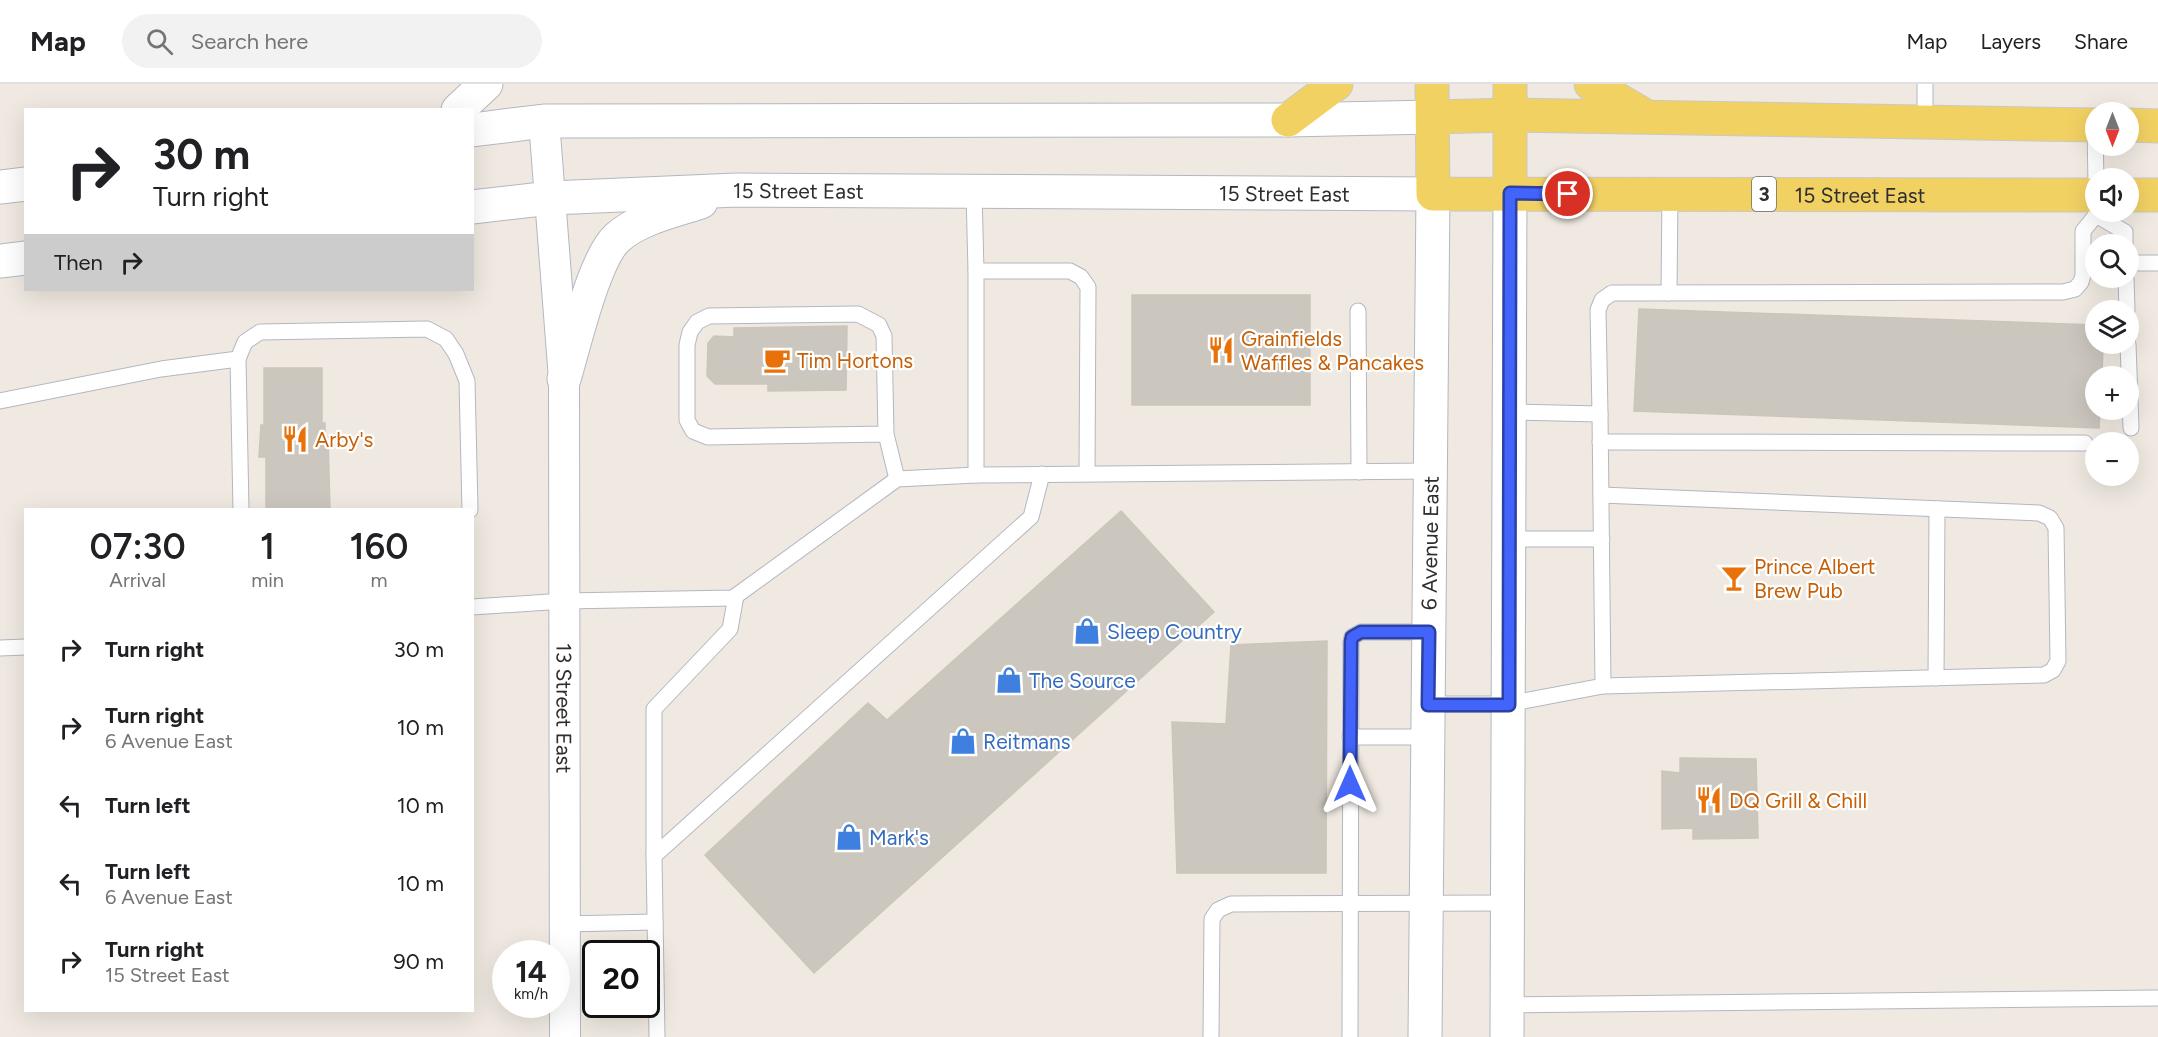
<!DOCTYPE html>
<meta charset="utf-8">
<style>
:root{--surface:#fff;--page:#f2f2f2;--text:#202124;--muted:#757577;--line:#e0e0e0}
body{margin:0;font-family:Figtree,sans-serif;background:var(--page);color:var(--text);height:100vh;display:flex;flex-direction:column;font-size:22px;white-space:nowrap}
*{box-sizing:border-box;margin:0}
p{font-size:20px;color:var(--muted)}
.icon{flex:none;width:33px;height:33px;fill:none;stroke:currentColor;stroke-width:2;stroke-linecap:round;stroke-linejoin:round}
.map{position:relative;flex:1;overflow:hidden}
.panel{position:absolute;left:24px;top:424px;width:450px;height:504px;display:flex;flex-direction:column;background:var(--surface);border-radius:0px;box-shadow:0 6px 24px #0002}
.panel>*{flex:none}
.guide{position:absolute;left:24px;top:24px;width:450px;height:183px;border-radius:0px;box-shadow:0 6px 24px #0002;background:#fff;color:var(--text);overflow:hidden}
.needle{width:39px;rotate:180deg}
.tools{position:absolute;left:2085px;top:18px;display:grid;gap:12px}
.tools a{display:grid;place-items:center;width:54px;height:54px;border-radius:50%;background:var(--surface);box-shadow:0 6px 24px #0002;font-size:30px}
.speed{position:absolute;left:492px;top:856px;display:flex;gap:12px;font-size:30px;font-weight:700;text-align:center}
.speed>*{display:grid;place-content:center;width:78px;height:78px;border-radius:50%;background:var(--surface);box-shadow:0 6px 24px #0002;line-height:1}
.speed small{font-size:15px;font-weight:400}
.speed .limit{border:3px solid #111;border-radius:9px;background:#fff;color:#111}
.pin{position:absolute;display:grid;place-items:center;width:51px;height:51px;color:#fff;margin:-26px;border:3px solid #fff;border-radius:50%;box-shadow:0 2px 6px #0007}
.me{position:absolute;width:66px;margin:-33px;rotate:0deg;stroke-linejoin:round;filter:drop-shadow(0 0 4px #0008)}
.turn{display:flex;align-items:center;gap:21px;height:126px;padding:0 30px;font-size:27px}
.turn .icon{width:78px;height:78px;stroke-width:2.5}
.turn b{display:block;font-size:42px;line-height:51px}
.then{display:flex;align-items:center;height:57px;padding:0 30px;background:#0003;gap:12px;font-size:22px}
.eta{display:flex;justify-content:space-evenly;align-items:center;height:102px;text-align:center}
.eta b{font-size:36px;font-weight:600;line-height:42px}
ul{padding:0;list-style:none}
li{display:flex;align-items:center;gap:18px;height:78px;padding:0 30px}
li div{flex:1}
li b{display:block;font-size:22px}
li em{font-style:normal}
header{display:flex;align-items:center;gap:36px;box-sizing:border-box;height:84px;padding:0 30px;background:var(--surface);border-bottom:2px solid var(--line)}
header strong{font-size:28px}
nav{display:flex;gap:33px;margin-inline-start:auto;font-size:21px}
.search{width:420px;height:54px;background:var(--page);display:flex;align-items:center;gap:15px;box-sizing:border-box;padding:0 21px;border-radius:33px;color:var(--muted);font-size:22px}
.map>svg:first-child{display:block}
.building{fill:#cbc7bf;stroke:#cbc5ba;stroke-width:1.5}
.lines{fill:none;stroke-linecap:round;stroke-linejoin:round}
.service-casing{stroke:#b4b7c1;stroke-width:17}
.minor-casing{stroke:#b4b7c1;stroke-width:32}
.secondary-casing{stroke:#b4b7c1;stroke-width:35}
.primary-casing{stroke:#c9c9c9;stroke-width:35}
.service{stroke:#fff;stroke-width:15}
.minor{stroke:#fff;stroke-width:30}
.secondary{stroke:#fff;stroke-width:33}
.primary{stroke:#f2d163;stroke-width:33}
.route-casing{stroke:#2b41a3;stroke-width:15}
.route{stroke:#4264fb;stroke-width:10}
.labels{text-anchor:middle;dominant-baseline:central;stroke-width:4.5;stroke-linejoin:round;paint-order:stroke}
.shield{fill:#fff;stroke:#6d6d6d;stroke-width:1.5}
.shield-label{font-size:20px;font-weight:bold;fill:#2e2e2e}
.street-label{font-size:21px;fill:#2e2e2e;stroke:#fff}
.food-label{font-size:21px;fill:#c56008;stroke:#fff;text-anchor:start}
.shop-label{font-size:21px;fill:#366cbe;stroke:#fff;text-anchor:start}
</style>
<header>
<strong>Map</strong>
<div class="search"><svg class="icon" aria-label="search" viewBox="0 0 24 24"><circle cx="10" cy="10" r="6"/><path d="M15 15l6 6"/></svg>Search here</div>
<nav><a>Map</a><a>Layers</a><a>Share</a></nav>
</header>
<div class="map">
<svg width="2158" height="953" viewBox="0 0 2158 953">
<rect width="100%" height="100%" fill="#efe9e1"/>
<!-- building -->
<g class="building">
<rect x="1132" y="211" width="178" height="110"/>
<path d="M1639,225L2096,241V260H2103L2102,292H2096V326H2100L2099,344L1634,327Z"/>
<path d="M847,242L846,306L768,307V300H715L707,292L708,259L714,252L734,253V244Z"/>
<path d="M264,284H322V339H325V353H328L330,426H266V373H259L261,341H264Z"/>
<path d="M1121,427L1214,528L814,889L705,771L868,619L887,636Z"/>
<path d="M1327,557L1326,789H1177L1172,638L1226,640L1231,561Z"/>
<path d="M1680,674L1756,675L1758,754L1693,755V744L1662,745V687L1680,689Z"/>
</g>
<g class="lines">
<defs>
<g id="service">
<path d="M1925,0V37"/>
<path d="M2095,41L2096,101"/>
<path d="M974,108L976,187"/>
<path d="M2096,128V131L2125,148V160"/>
<path d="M2128,179H2158"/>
<path d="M2126,194L2127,226"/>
<path d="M1669,209L1670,110"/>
<path d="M1358,227L1359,388"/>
<path d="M2128,260L2131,344"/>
<path d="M0,317L161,285L238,275"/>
<path d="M1510,328L1600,330L1598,226L1602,216L1612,209L2063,208L2075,205L2081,198L2083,191V147L2096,131"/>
<path d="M1600,330L1603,602"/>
<path d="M886,350L708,353L693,347L687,336V261L690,248L697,238L709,232L858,230L879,241L884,252L886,350L897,395"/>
<path d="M1600,358L2085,359"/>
<path d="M976,391V187H1070L1081,193L1088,203L1087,390"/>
<path d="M241,426L238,275L245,258L260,248L427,245L446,255L456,270L467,297L470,426"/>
<path d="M1509,455H1602"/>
<path d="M736,512L730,545L654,625V772L1031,433L1042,390"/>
<path d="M472,523L564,517L733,514L897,395L976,391L1430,387"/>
<path d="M0,564L26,563"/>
<path d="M1936,594L1937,425"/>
<path d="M1428,620H1508L1603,602L2044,591L2053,586L2058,577L2056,444L2050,434L2039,429L1601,411"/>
<path d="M1350,653H1428"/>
<path d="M654,772L657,953"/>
<path d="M565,840L655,838"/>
<path d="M1507,921L2158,914"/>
<path d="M1211,953L1212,835L1218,826L1231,820L1508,819"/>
<path d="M1350,953L1351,558L1352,553L1361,548H1429"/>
</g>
<g id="minor">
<path id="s1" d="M544,37L564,295L565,953"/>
</g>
<g id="secondary">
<path d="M458,26L486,0"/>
<path d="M472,46L544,37L1288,36L1433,33"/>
<path d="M0,103L26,100"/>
<path id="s2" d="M472,123L551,114L737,106L1433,110L1425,953"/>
<path d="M0,177L26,174"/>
<path d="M564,295C574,262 594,175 617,154C637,135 676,126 701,118"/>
<path d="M1507,953L1510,109"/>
</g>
<g id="primary">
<path id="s3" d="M1432,0L1433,110L2096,111"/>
<path d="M1510,0V109"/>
<path d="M1591,0L1644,31"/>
<path d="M1433,33L1510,31L2096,41"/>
<path d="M1288,36L1336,0"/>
<path d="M2128,41L2158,42"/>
<path d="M2128,111H2158"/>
</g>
</defs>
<!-- service casing -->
<use href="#service" class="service-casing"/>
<!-- minor casing -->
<use href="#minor" class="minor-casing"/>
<!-- secondary casing -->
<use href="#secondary" class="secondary-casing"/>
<!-- primary casing -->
<use href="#primary" class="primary-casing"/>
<!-- service -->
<use href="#service" class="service"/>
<!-- minor -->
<use href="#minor" class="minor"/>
<!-- secondary -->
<use href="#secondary" class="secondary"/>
<!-- primary -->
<use href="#primary" class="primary"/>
</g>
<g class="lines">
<defs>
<path id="route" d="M1350,700L1351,558L1352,553L1361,548H1429L1428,621H1509L1510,109L1568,110"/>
</defs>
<!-- route casing -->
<use href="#route" class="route-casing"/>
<!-- route -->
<use href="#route" class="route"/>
</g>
<!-- icons -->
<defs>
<symbol id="restaurant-bare" viewBox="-9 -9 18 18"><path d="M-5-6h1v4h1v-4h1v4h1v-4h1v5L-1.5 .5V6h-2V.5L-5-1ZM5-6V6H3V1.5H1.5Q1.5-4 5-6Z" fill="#e8710a" stroke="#fff" stroke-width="2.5" paint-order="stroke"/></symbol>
<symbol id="cafe-bare" viewBox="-9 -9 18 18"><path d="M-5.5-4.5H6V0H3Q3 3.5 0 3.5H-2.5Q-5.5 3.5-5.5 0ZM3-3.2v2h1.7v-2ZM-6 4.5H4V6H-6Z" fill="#e8710a" stroke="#fff" stroke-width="2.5" paint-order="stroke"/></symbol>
<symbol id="bar-bare" viewBox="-9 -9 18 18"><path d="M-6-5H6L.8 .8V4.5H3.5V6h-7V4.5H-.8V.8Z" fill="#e8710a" stroke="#fff" stroke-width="2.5" paint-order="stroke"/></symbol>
<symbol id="shop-bare" viewBox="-9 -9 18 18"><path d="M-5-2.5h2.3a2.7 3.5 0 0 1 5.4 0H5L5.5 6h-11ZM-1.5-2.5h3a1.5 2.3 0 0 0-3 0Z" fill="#3f7fe0" stroke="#fff" stroke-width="2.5" paint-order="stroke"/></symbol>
</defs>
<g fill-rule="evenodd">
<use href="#restaurant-bare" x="1202" y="247" width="38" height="38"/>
<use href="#cafe-bare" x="758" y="257" width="38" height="38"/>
<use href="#restaurant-bare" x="276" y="336" width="38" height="38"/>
<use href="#bar-bare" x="1715" y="475" width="38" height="38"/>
<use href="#shop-bare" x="1068" y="528" width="38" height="38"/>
<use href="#shop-bare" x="990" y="577" width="38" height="38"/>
<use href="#shop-bare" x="944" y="638" width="38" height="38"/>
<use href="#restaurant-bare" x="1690" y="697" width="38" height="38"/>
<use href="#shop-bare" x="830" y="734" width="38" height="38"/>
</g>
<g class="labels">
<!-- shield labels -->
<rect class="shield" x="1752" y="93" width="24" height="34" rx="4.5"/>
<g class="shield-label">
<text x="1764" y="110">3</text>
</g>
<!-- street labels -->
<g class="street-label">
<text stroke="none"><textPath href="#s2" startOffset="327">15 Street East</textPath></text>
<text stroke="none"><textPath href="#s2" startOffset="813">15 Street East</textPath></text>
<text stroke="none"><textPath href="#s3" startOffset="537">15 Street East</textPath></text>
<text transform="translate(1430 459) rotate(-89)">6 Avenue East</text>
<text stroke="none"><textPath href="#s1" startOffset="588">13 Street East</textPath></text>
</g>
<!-- food labels -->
<g class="food-label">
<text x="1241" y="254">Grainfields<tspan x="1241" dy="24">Waffles &amp; Pancakes</tspan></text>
<text x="797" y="276">Tim Hortons</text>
<text x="315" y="355">Arby's</text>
<text x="1754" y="482">Prince Albert<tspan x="1754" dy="24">Brew Pub</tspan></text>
<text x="1729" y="716">DQ Grill &amp; Chill</text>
</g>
<!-- shop labels -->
<g class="shop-label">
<text x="1107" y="547">Sleep Country</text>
<text x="1029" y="596">The Source</text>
<text x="983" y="657">Reitmans</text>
<text x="869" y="753">Mark's</text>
</g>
</g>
</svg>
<div class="tools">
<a><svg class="needle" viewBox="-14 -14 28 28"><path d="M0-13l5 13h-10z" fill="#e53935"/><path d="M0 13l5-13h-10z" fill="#757577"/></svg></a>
<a><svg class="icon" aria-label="sound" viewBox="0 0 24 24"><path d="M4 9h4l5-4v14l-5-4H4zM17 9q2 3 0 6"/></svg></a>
<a><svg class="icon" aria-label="search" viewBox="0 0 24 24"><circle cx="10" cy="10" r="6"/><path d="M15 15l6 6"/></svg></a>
<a><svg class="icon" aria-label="layers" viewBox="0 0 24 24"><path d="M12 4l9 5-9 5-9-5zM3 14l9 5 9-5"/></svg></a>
<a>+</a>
<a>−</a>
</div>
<div class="speed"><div>14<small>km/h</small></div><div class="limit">20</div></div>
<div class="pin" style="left:1568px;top:110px;background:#d93025"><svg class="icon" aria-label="arrive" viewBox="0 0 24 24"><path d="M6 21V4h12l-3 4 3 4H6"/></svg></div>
<svg class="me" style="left:1350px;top:700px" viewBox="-20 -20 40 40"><path d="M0-17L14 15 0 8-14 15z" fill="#4264fb" stroke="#fff" stroke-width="4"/></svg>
<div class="guide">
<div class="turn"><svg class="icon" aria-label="right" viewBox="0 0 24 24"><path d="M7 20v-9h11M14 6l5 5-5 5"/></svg><div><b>30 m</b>Turn right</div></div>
<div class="then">Then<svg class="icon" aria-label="right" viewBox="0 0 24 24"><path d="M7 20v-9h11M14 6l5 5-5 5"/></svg></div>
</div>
<section class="panel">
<div class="eta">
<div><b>07:30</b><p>Arrival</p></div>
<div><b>1</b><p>min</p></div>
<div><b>160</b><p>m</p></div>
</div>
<ul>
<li><svg class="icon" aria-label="right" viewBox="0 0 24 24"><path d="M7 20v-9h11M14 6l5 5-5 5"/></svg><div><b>Turn right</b></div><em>30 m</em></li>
<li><svg class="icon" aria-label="right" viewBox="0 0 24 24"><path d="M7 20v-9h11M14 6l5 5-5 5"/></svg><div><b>Turn right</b><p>6 Avenue East</p></div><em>10 m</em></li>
<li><svg class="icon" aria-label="left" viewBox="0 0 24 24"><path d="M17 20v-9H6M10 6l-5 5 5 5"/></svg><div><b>Turn left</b></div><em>10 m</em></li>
<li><svg class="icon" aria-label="left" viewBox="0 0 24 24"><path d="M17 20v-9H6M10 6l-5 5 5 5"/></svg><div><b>Turn left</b><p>6 Avenue East</p></div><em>10 m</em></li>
<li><svg class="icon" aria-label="right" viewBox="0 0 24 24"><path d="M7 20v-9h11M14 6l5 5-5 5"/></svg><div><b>Turn right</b><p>15 Street East</p></div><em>90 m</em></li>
</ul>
</section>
</div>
